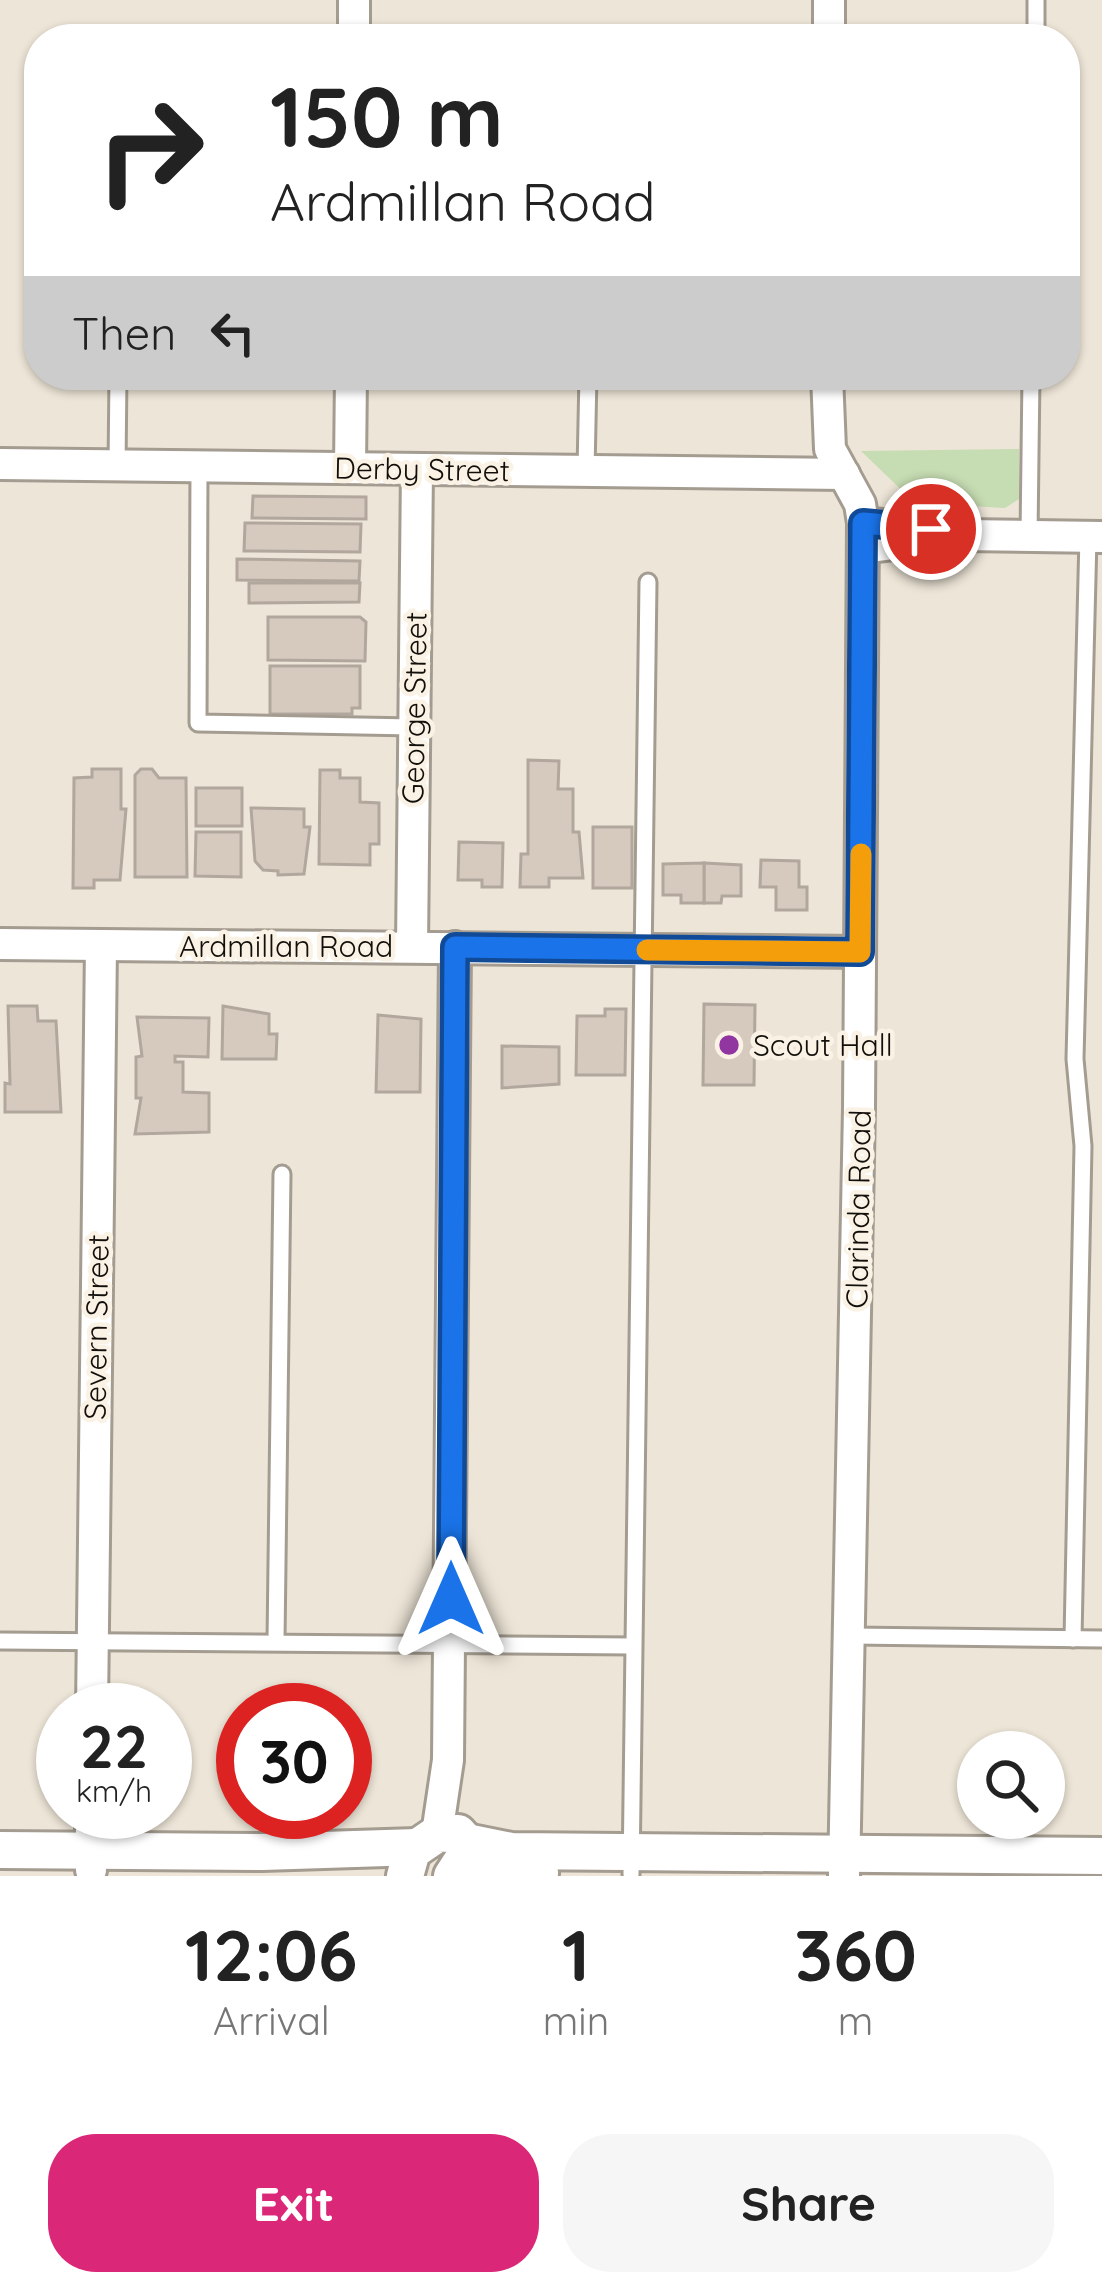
<!DOCTYPE html>
<style>
:root{--surface:#fff;--page:#f6f6f6;--text:#222;--muted:#767676;--accent:#db2777}
body{margin:0;font-family:Quicksand,sans-serif;background:var(--page);color:var(--text);height:100vh;display:flex;flex-direction:column;font-size:45px;white-space:nowrap}
*{box-sizing:border-box;margin:0}
p{font-size:39px;color:var(--muted)}
.icon{flex:none;width:66px;height:66px;fill:none;stroke:currentColor;stroke-width:2;stroke-linecap:round;stroke-linejoin:round}
.map{position:relative;height:1876px;overflow:hidden}
.panel{display:flex;flex-direction:column;background:var(--surface);flex:1}
.panel>*{flex:none}
.banner{position:absolute;left:24px;top:24px;width:1056px;height:366px;border-radius:48px;box-shadow:0 3px 9px #0004;background:#fff;color:var(--text);overflow:hidden}
.tools{position:absolute;left:957px;top:1731px;display:grid;gap:24px}
.tools a{display:grid;place-items:center;width:108px;height:108px;border-radius:50%;background:var(--surface);box-shadow:0 3px 9px #0004;font-size:60px}
.speed{position:absolute;left:36px;top:1683px;display:flex;gap:24px;font-size:60px;font-weight:700;text-align:center}
.speed>*{display:grid;place-content:center;width:156px;height:156px;border-radius:50%;background:var(--surface);box-shadow:0 3px 9px #0004;line-height:1}
.speed small{font-size:30px;font-weight:400}
.speed .limit{border:18px solid #d22;background:#fff;color:#111}
.pin{position:absolute;display:grid;place-items:center;width:102px;height:102px;color:#fff;margin:-51px;border:6px solid #fff;border-radius:50%;box-shadow:0 3px 12px #0007}
.me{position:absolute;width:132px;margin:-66px;rotate:0deg;stroke-linejoin:round;filter:drop-shadow(0 0 9px #0008)}
.turn{display:flex;align-items:center;gap:42px;height:252px;padding:0 48px;font-size:54px}
.turn .icon{width:156px;height:156px;stroke-width:2.5}
.turn b{display:block;font-size:84px;line-height:102px}
.then{display:flex;align-items:center;height:114px;padding:0 48px;background:#0003;gap:24px;font-size:45px}
.eta{display:flex;justify-content:space-evenly;align-items:center;height:204px;text-align:center}
.eta b{font-size:72px;font-weight:700;line-height:84px}
.primary-button{display:flex;gap:24px;margin-top:auto;padding:24px 48px}
.primary-button a{flex:1;height:138px;border-radius:48px;background:var(--accent);color:#fff;font-size:48px;font-weight:700;line-height:138px;text-align:center}
.primary-button a+a{background:var(--page);color:var(--text)}
.map>svg:first-child{display:block}
.green{fill:#c6dcb2}
.building{fill:#d6cabf;stroke:#b2a79d;stroke-width:3}
.lines{fill:none;stroke-linecap:round;stroke-linejoin:round}
.service-casing{stroke:#a49c90;stroke-width:21}
.minor-casing{stroke:#a49c90;stroke-width:36}
.tertiary-casing{stroke:#a49c90;stroke-width:42}
.service{stroke:#fff;stroke-width:15}
.minor{stroke:#fff;stroke-width:30}
.tertiary{stroke:#fff;stroke-width:36}
.route-casing{stroke:#114b97;stroke-width:30}
.route{stroke:#1a73e8;stroke-width:21}
.slow{stroke:#f59e0b;stroke-width:21}
.poi-dot{fill:#9136a1;stroke:#faf2e5;stroke-width:4.5}
.labels{text-anchor:middle;dominant-baseline:central;stroke-width:9;stroke-linejoin:round;paint-order:stroke}
.street-label{font-size:30px;fill:#120f0b;stroke:#faf2e5}
.poi-label{font-size:30px;fill:#120f0b;stroke:#faf2e5;text-anchor:start}
</style>
<div class="map">
<svg width="1102" height="1876" viewBox="0 0 1102 1876">
<rect width="100%" height="100%" fill="#ede5d7"/>
<!-- green -->
<path class="green" d="M1019,449V499L1005,508L915,503L861,451Z"/>
<!-- building -->
<g class="building">
<path d="M253,496L366,497V519L252,518Z"/>
<path d="M245,523L361,524L360,552L244,551Z"/>
<path d="M237,559L360,561L359,581L237,580Z"/>
<path d="M249,583H360L359,602L249,603Z"/>
<path d="M268,617H360L366,622L365,661L268,660Z"/>
<path d="M270,666H360V708H352V714H270Z"/>
<path d="M528,760L559,761L558,789H573V832H579L583,878H549V887H520L521,854H528Z"/>
<path d="M92,769H121V809H126L120,880H94V888H73L74,778L92,777Z"/>
<path d="M141,769H152L159,778H186L187,877H135V775Z"/>
<path d="M320,770H340V778H360V802L379,803V844H370V865L319,864Z"/>
<rect x="196" y="788" width="46" height="38"/>
<path d="M251,808L304,809V827H310L304,874L278,875V871L263,870L255,861Z"/>
<rect x="593" y="827" width="39" height="61"/>
<path d="M196,832H241V877L195,876Z"/>
<path d="M459,842L503,843L502,887H482V880H458Z"/>
<path d="M761,860L799,861V887H807V910H776V887H760Z"/>
<path d="M704,863L741,865V896H722L721,903H704Z"/>
<path d="M704,863V903H681V895H663V864Z"/>
<path d="M704,1004L755,1005L754,1085H703Z"/>
<path d="M8,1006H37L38,1021H56L61,1112H5V1083L10,1084Z"/>
<path d="M223,1006L269,1014V1034H277L276,1059H222Z"/>
<path d="M605,1009H626L625,1075H576L577,1016H605Z"/>
<path d="M378,1015L421,1019L420,1092H376Z"/>
<path d="M137,1017L209,1018L208,1057L175,1056V1062H183V1092L209,1093V1132L135,1134L141,1098H136V1057L142,1056Z"/>
<path d="M502,1046L559,1047V1084L502,1088Z"/>
</g>
<g class="lines">
<defs>
<g id="service">
<path d="M1036,39V0"/>
<path d="M117,467L118,375"/>
<path d="M199,468L198,723L413,727"/>
<path d="M586,470L588,375"/>
<path d="M1029,536L1031,375"/>
<path d="M852,1636L1102,1639"/>
<path d="M1073,1639L1083,1146L1075,1059L1088,537"/>
<path d="M0,1641L633,1646"/>
<path d="M276,1641L282,1174"/>
<path d="M631,1874L648,582"/>
</g>
<g id="minor">
<path d="M354,39V0"/>
<path d="M829,39V0"/>
<path d="M827,375L830,449L860,504L863,523L859,1108L844,1876"/>
<path d="M0,464L844,474"/>
<path d="M350,467L351,375"/>
<path d="M863,523L940,531"/>
<path d="M863,548L963,535L1102,537"/>
<path d="M0,944L860,952"/>
<path d="M412,947L417,469"/>
<path d="M92,1710L101,945"/>
<path d="M437,1834L448,1760L455,947"/>
<path d="M91,1870V1812"/>
</g>
<g id="tertiary">
<path d="M466,1842L511,1851L1102,1856"/>
<path d="M0,1850L262,1852L417,1847"/>
<path d="M405,1876L412,1851L437,1834L458,1833L466,1842L465,1856L452,1876"/>
<path d="M477,1876L540,1873"/>
</g>
</defs>
<!-- service casing -->
<use href="#service" class="service-casing"/>
<!-- minor casing -->
<use href="#minor" class="minor-casing"/>
<!-- tertiary casing -->
<use href="#tertiary" class="tertiary-casing"/>
<!-- service -->
<use href="#service" class="service"/>
<!-- minor -->
<use href="#minor" class="minor"/>
<!-- tertiary -->
<use href="#tertiary" class="tertiary"/>
</g>
<g class="lines">
<defs>
<path id="route" d="M451,1599L455,947L860,952L863,523L931,529"/>
</defs>
<!-- route casing -->
<use href="#route" class="route-casing"/>
<!-- route -->
<use href="#route" class="route"/>
<!-- slow -->
<path class="slow" d="M647,950L860,952L861,854"/>
</g>
<!-- markers -->
<circle class="poi-dot" cx="729" cy="1045" r="12"/>
<g class="labels">
<!-- street labels -->
<g class="street-label">
<text transform="translate(422 469) rotate(1)">Derby Street</text>
<text transform="translate(414 708) rotate(-89)">George Street</text>
<text x="286" y="946">Ardmillan Road</text>
<text transform="translate(858 1209) rotate(-89)">Clarinda Road</text>
<text transform="translate(96 1327) rotate(-89)">Severn Street</text>
</g>
<!-- poi labels -->
<g class="poi-label">
<text x="753" y="1045">Scout Hall</text>
</g>
</g>
</svg>
<div class="tools">
<a><svg class="icon" aria-label="search" viewBox="0 0 24 24"><circle cx="10" cy="10" r="6"/><path d="M15 15l6 6"/></svg></a>
</div>
<div class="speed"><div>22<small>km/h</small></div><div class="limit">30</div></div>
<div class="pin" style="left:931px;top:529px;background:#d93025"><svg class="icon" aria-label="arrive" viewBox="0 0 24 24"><path d="M6 21V4h12l-3 4 3 4H6"/></svg></div>
<svg class="me" style="left:451px;top:1599px" viewBox="-20 -20 40 40"><path d="M0-17L14 15 0 8-14 15z" fill="#1a73e8" stroke="#fff" stroke-width="4"/></svg>
<div class="banner">
<div class="turn"><svg class="icon" aria-label="right" viewBox="0 0 24 24"><path d="M7 20v-9h11M14 6l5 5-5 5"/></svg><div><b>150 m</b>Ardmillan Road</div></div>
<div class="then">Then<svg class="icon" aria-label="left" viewBox="0 0 24 24"><path d="M17 20v-9H6M10 6l-5 5 5 5"/></svg></div>
</div>
</div>
<section class="panel">
<div class="eta">
<div><b>12:06</b><p>Arrival</p></div>
<div><b>1</b><p>min</p></div>
<div><b>360</b><p>m</p></div>
</div>
<div class="primary-button"><a>Exit</a><a>Share</a></div>
</section>
